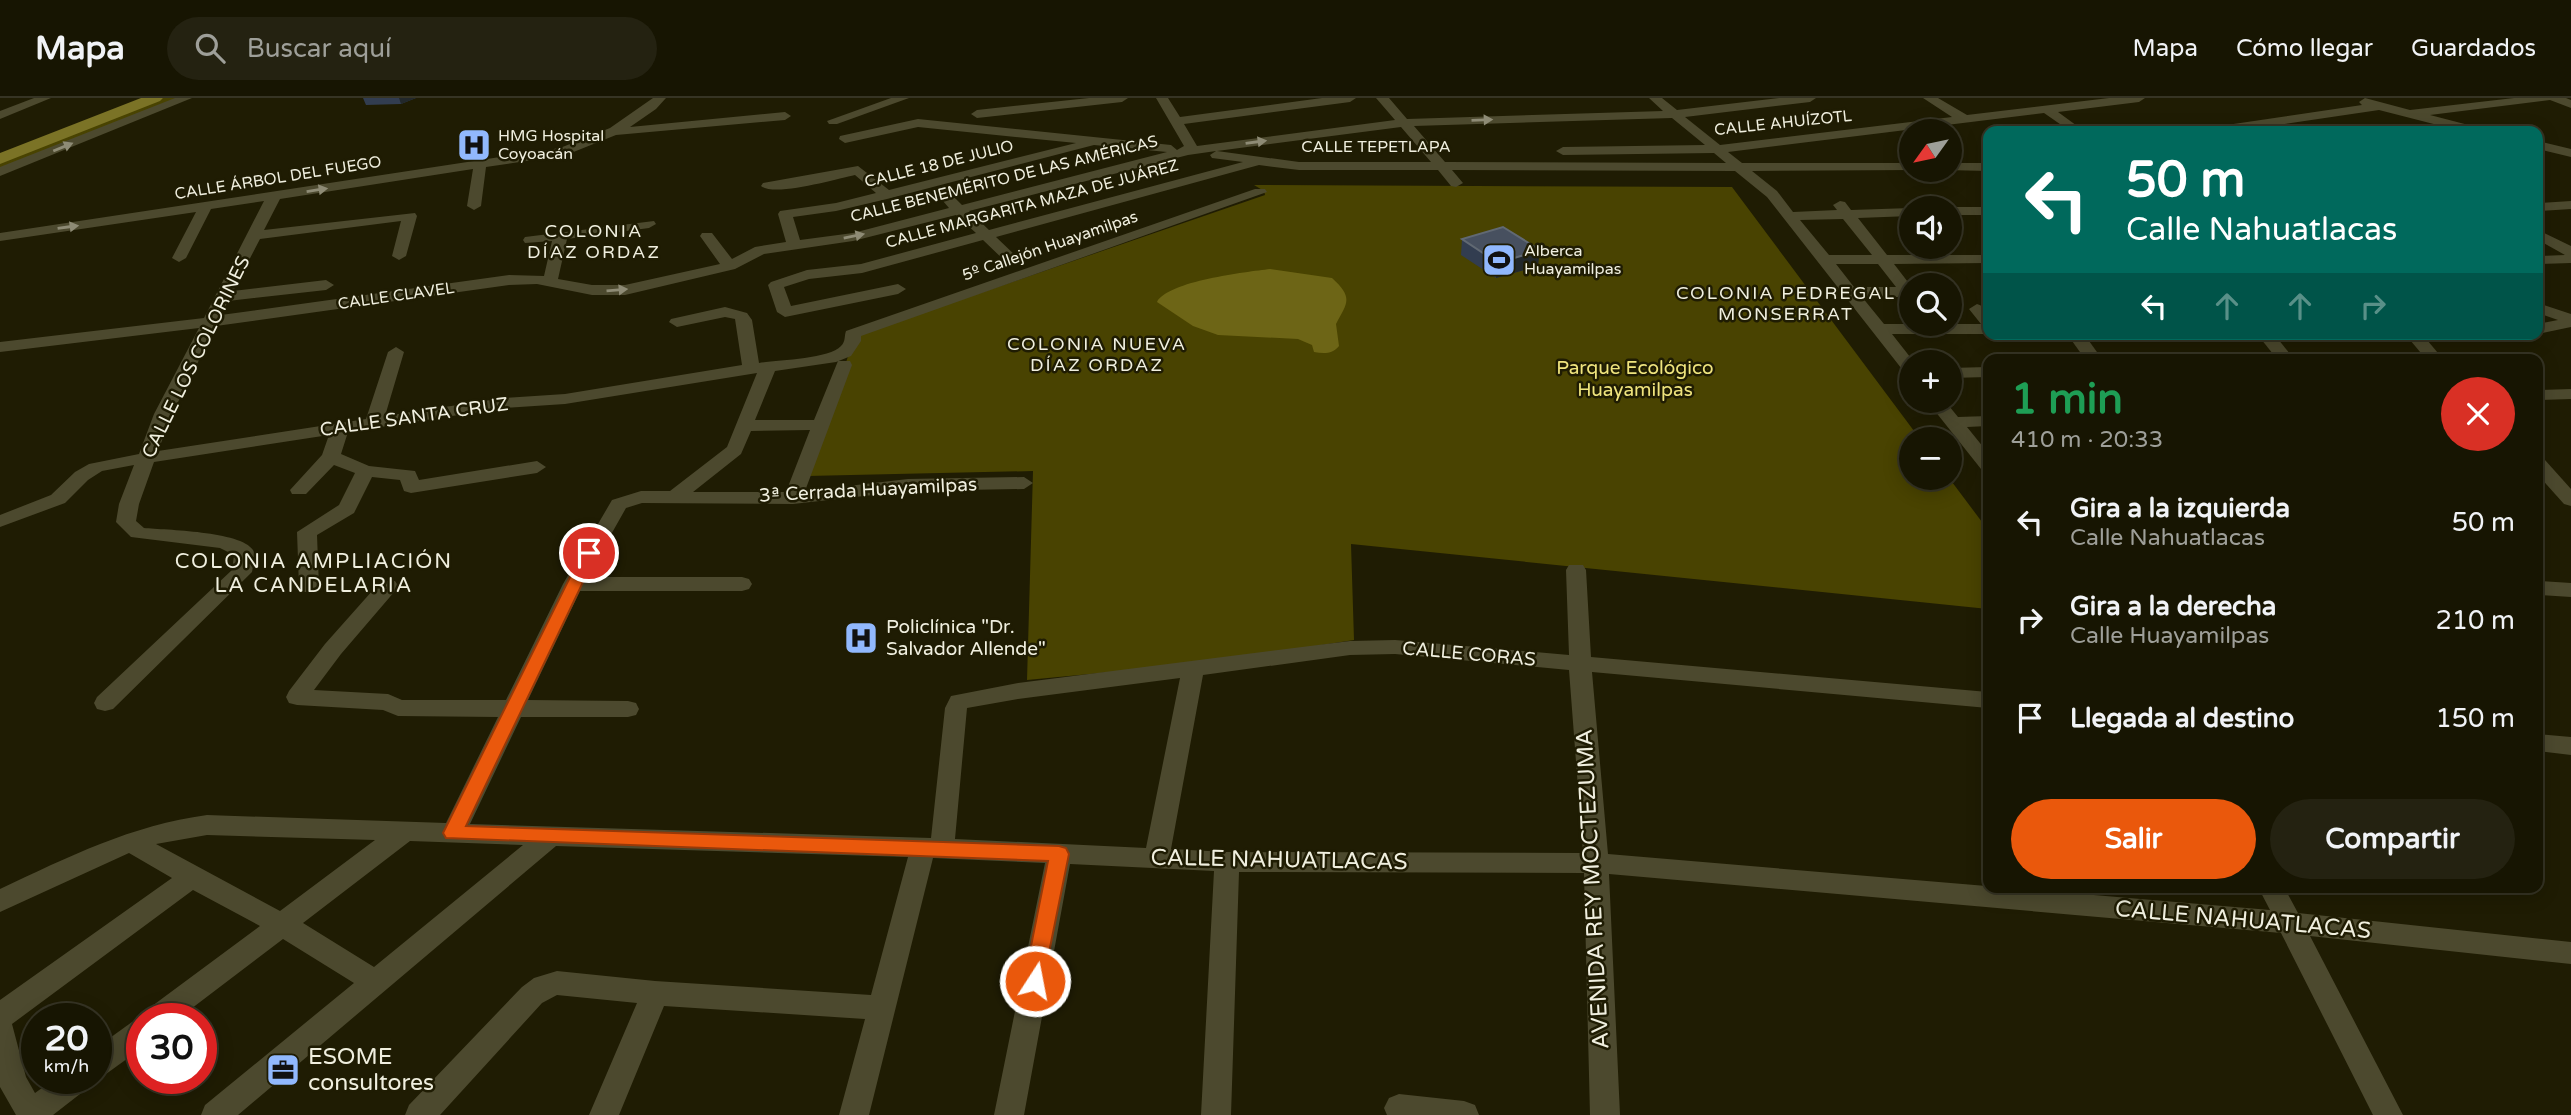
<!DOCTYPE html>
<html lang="es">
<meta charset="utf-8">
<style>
:root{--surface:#171502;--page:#242211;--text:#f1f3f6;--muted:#9e9f99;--line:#363424;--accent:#ea580c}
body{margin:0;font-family:"Varela Round",sans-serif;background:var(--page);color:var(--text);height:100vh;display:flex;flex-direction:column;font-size:26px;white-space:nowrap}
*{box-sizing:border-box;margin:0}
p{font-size:23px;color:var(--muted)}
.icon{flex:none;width:38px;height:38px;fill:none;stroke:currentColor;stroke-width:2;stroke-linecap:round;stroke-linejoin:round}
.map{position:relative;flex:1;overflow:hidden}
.drawer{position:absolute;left:1983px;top:256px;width:560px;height:539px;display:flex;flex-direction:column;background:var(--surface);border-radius:14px;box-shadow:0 4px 18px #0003,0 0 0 2px var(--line)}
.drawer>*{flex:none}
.hud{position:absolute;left:1983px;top:28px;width:560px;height:214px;border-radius:14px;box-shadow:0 4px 18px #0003,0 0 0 2px var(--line);background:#00695c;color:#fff;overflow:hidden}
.needle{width:46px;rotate:237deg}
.controls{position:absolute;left:1899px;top:21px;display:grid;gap:14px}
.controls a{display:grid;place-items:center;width:63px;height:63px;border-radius:50%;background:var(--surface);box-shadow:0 4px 18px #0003,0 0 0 2px var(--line);font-size:35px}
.speed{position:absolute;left:21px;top:905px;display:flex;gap:14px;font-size:35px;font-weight:700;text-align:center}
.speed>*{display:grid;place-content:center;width:91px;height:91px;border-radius:50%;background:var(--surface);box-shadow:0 4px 18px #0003,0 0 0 2px var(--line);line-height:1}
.speed small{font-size:18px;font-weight:400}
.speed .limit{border:10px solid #d22;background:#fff;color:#111}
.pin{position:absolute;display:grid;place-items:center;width:60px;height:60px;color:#fff;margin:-30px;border:4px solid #fff;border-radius:50%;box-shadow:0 2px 7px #0007}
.me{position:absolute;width:77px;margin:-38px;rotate:11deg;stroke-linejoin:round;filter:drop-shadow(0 0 5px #0008)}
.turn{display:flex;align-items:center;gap:24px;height:147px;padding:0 28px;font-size:32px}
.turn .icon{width:91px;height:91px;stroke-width:2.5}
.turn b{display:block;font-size:49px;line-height:60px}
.lanes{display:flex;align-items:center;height:66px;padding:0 28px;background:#0003;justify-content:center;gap:35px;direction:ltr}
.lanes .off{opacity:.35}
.round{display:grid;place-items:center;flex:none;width:74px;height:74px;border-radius:37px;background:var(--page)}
.summary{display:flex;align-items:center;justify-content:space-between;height:119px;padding:0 28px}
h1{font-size:42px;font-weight:800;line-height:52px;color:#1e9e55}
.cta{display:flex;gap:14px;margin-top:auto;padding:14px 28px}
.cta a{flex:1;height:80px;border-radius:42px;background:var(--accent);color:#fff;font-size:28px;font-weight:800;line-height:80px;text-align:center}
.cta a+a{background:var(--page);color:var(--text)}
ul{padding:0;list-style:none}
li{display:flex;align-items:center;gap:21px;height:98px;padding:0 28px}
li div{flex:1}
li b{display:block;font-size:26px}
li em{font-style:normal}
header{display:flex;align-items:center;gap:42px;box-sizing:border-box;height:98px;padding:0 35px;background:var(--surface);border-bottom:2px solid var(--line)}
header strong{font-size:33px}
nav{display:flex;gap:38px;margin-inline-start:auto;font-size:24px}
.search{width:490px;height:63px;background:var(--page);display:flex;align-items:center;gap:18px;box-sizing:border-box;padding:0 24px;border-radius:38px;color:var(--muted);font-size:26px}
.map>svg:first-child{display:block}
.green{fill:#494301}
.water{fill:#6d6516}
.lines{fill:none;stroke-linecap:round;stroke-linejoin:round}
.minor{fill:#4c492e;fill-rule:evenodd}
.major{fill:#7b7326;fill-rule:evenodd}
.wall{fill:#323d50}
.shaded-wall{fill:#22282b}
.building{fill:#47505f;stroke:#616973;stroke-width:2}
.oneway{fill:#8e8b75}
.route{fill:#ea580c;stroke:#983908;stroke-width:2}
.labels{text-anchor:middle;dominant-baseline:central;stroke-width:5;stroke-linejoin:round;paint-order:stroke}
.far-street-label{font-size:16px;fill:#f0efdf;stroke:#1f1c03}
.far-poi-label{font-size:16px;fill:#f0efdf;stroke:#1f1c03;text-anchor:start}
.far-neighbourhood-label{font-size:18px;letter-spacing:2px;fill:#f0efdf;stroke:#1f1c03}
.street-label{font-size:19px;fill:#f0efdf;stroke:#1f1c03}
.park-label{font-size:19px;fill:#efe47d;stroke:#1f1c03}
.poi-label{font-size:19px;fill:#f0efdf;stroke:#1f1c03;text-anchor:start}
.neighbourhood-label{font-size:21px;letter-spacing:2px;fill:#f0efdf;stroke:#1f1c03}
.near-street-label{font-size:23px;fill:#f0efdf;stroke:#1f1c03}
.near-poi-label{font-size:23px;fill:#f0efdf;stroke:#1f1c03;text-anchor:start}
</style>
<header>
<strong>Mapa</strong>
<div class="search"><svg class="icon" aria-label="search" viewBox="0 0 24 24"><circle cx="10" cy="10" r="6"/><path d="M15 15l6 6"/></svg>Buscar aquí</div>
<nav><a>Mapa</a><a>Cómo llegar</a><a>Guardados</a></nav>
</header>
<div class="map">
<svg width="2571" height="1017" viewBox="0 0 2571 1017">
<rect width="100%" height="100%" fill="#1f1c03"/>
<!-- green -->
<g class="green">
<path d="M163,0H180L0,71V64Z"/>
<path d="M1254,87L1732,89L1920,341H1911V380H1949L1988,432V511L1351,446L1354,542L1205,565L1027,582L1033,373L807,378L855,238L1265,97L1264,93Z"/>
</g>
<!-- water -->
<path class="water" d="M1270,171L1332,180C1354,200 1347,205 1336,226L1339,248C1333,256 1324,256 1314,254L1312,247L1298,241L1218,237L1193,228L1157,204C1168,183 1246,174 1270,171Z"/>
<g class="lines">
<!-- minor -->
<g class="minor">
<path d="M34,0H51L0,21V13Z"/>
<path d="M175,0H192L0,78V69Z"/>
<path d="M653,0H666L656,11L630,29L785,14L791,18L785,22L616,37L566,57L486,69L481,108L474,112L467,108L473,71L280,101L264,132L415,115L417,118L406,158L399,162L392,158L401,123L260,141L233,193L326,182L334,187L326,192L228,203L221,217L509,177L544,178L552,143L525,145L523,142L525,139L654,123L656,126L649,130L567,141L558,181L592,187H625L720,166L700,138L702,135H712L732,161L755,149L786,144L778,116L780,113L836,105L876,95L855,77C836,81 775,99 761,88L763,85L858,68L889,92L1076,45L918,29L845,45L839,41L840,38L918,21L1171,47L1177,52L1184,48L1156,0H1168L1180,19L1322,0H1356L1350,4L1184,26L1197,48L1395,22L1376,0H1389L1407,21L1663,13L1649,0H1662L1677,12L1779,0H1816L1810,4L1685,19L1720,47L1952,19L1923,0H1938L1967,17L2109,0H2145L2139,4L2058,14L2084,33H2070L2044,15L1728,54L1742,65H1911V72H1916L1752,73L1777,93L1793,114L1837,112L1833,107L1840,103L1845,104L1851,112L1911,110H1913L1911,118L1858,120L1887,157H1988V165L1894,166L1911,188V199H1862L1884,226H1981L1969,211L1977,206C1991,210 1988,224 1988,236H1892L1914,264H1911V276L1905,275L1767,99L1735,73L1452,72L1463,85L1456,89L1451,88L1438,72H1299L1259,67L996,139L1017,159L1019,162L1017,165H1007L983,142L862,175L809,181L784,189L791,208L898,186L906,191L898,196L785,219L777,214L768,187L771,184L807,172L861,166L976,135L956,117L853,143L764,156L735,171L625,197H592L537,186L509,187L216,228L172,316L158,353L366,321L388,254L396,249L404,254L385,318L504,300L565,296L742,267L735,221L725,219L677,229L669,224L671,221L725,209L747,215L752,222L759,265C777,262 829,261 841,248C846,243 844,238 846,233L1255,91H1265L1267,94L861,238V243L851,258L836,264L775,273L755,322H814L838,263H850L852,267L805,393L908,381L1024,379L1033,385L1024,391L908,393L793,406L642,405L626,410L587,479H742L749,481L752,486L749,491L742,493H580L528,602L628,603L636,605L639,611L636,617L628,619H521L470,726L931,740L945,610L951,598L1018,585L1350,543L1395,542L1569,557L1566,472L1569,467H1583L1586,472L1591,559L1988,594V610L1592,574L1608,756L2270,812L2258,789H2284L2298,815L2571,844V866L2310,838L2403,1017H2373L2281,835L1609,776L1620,1017H1590L1584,775L1239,774L1231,1017H1201L1214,773L1070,766L1024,1017H994L1045,765L933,760L869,1017H839L865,921L664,908L619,1017H589L637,905L557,897L542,905L440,1017H405L409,1007L522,889L534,880L557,873L655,883L871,897L908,759L556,748L238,1017H201L205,1007L354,885L283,841L179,920H144L148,911L260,828L193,792L12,926L26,979L35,995L56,980H94L89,989L53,1017H16L0,989V902L172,780L129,755L0,814V791C68,759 132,727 207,717L446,725L498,619L398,618L383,612L297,607L289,605L286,599L289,593L325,546L381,483H395L398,488L395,493L341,556L314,592L388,596L402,602H506L563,486L612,402L641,393H670L727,349L757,275L565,306L504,310L348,334L341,356L369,368L415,373L419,382L537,363L546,369L537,375L411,395L404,393L400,382L372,379L354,415L317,437L319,489L316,494H302L299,489L297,434L339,407L355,375L334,367L306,396H292L290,392L322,357L329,337L154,364L139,406L136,423L144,430C165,432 241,433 253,452C256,457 253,468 252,474L113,611L105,613L97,611L94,605L97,599L232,472L234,457L220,450L131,439L116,424L119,406L134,367L102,373L88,382L65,405L0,429V417L51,397L75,374L89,366L139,356L154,316L199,230L0,254V244L204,220L264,103L211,111L186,160L179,164L172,160L196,114L0,143V135L560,50L610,30ZM1672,20L1705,47L1563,49L1556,53L1563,57L1714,55L1726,65L1445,64L1414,28ZM1401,29L1431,64H1299L1217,53ZM1094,47L1167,54L962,107L955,100H945L943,103L949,110L853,135L800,142L793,119L836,113L887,101ZM1216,53L1210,57L1212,60L1243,64L989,132L969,113L1188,57ZM1843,121L1872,157H1829L1800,122ZM1836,166H1878L1896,189H1854ZM810,332L786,394H693L741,356L751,333ZM1395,556L1569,572L1583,755L1227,754L1171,751L1203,577L1350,557ZM1180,580L1146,750L955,741L967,610L1018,601ZM207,737L375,742L280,813L156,746ZM410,743L523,747L374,869L303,825Z"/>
<path d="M891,0H909L837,26H829L827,23Z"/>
<path d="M1089,0H1128L1122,4L977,20L971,16L977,12Z"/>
<path d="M2365,0L2410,12L2514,0H2566L2571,2V10L2550,2L2430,17L2480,30L2481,33H2461L2379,12L2237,33H2207L2213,29L2362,7L2359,4Z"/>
<path d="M2538,43L2571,51V59L2538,51Z"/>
<path d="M1950,65H1988V73L1945,72H1950Z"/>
<path d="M2571,103V111L2538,113V105Z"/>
<path d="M1950,109H1988V117H1950V110H1945Z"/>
<path d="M2538,132L2571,148V165L2538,166V158L2565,157L2538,142Z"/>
<path d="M2538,205L2571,216V229L2538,236V226L2558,222L2538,215Z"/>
<path d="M2067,236H2084L2102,261H2085Z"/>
<path d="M2257,236H2274L2294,261H2277Z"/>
<path d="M2405,236H2422L2443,261H2426Z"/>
<path d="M1988,269V279L1950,280V270Z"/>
<path d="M2571,291V301L2538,302V292Z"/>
<path d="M1927,303H1945L1958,319L1988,318V328L1967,329L1988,355V373L1981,371Z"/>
<path d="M2538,360L2545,362L2571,391V408L2564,406L2538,377Z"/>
<path d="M2538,483L2571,485V499L2538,497Z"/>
<path d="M2538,636L2571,639V657L2538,653Z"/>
<path d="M142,921V950L106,976L96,980V950L132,924Z"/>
<path d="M1399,996L1464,1003L1475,1007L1479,1017H1387L1384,1010L1389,1000Z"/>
</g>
<!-- major -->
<path class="major" d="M141,0H163L160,3L0,66V55Z"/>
</g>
<!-- wall -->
<g class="wall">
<path d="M363,0H416L401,6L366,7Z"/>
<path d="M1462,141L1538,168L1496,180L1461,157Z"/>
</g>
<!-- shaded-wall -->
<g class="shaded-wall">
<path d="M399,0H416L401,6Z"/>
<path d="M1540,152L1538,168L1496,180L1498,165Z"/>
</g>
<!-- building -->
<path class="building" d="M1503,129L1540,152L1498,165L1462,141Z"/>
<!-- one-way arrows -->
<defs><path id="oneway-solid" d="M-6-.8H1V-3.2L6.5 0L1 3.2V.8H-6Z" transform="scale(1.75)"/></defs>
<g class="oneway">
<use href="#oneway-solid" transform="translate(1482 22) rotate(-2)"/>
<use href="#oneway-solid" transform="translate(1256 44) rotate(-8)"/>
<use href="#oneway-solid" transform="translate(63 49) rotate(-22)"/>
<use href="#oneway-solid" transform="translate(317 92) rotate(-9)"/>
<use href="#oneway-solid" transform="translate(68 129) rotate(-8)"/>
<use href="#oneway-solid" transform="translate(854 138) rotate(-11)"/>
<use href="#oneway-solid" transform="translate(617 192) rotate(-5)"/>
</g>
<!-- route -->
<path class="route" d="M589,451L597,455L466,728L1059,748L1066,750L1069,756L1042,889L1035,892L1027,889L1024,883L1048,763L446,740L443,735L582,455Z"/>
<!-- icons -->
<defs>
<symbol id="hospital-square" viewBox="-11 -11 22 22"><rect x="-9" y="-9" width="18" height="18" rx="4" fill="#91b8fd" stroke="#1f1c03"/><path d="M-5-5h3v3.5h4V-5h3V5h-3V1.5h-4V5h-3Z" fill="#111"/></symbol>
<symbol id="stadium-square" viewBox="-11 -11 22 22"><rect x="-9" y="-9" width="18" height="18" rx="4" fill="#91b8fd" stroke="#1f1c03"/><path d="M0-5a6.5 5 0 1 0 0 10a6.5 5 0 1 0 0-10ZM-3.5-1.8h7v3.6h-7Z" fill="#111"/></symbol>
<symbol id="office-square" viewBox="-11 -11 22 22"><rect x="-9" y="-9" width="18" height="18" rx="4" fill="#91b8fd" stroke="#1f1c03"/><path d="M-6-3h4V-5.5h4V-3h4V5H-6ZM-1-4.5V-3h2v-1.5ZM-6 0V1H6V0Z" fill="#111"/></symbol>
</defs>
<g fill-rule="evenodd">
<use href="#hospital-square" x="455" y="28" width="38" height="38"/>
<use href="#stadium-square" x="1480" y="143" width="38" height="38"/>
<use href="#hospital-square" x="842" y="521" width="38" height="38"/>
<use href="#office-square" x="264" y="953" width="38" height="38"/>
</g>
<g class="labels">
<!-- far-street labels -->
<g class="far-street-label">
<text transform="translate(1783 25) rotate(-6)">CALLE AHUÍZOTL</text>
<text x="1376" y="49">CALLE TEPETLAPA</text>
<text transform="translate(939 66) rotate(-14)">CALLE 18 DE JULIO</text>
<text transform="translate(278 80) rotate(-9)">CALLE ÁRBOL DEL FUEGO</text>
<text transform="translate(1004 81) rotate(-14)">CALLE BENEMÉRITO DE LAS AMÉRICAS</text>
<text transform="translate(1032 106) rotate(-15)">CALLE MARGARITA MAZA DE JUÁREZ</text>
<text transform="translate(1050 148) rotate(-19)">5º Callejón Huayamilpas</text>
<text transform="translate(396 198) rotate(-8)">CALLE CLAVEL</text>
</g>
<!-- far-poi labels -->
<g class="far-poi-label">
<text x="498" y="38">HMG Hospital<tspan x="498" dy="18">Coyoacán</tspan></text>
<text x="1524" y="153">Alberca<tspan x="1524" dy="18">Huayamilpas</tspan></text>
</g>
<!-- far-neighbourhood labels -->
<g class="far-neighbourhood-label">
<text x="594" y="133">COLONIA<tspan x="594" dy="21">DÍAZ ORDAZ</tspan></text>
<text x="1786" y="195">COLONIA PEDREGAL<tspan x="1786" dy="21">MONSERRAT</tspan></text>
<text x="1097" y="246">COLONIA NUEVA<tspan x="1097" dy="21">DÍAZ ORDAZ</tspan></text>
</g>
<!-- street labels -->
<g class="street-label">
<text transform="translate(196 259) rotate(-64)">CALLE LOS COLORINES</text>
<text transform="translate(414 319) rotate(-8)">CALLE SANTA CRUZ</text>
<text transform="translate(868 392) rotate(-3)">3ª Cerrada Huayamilpas</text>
<text transform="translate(1469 556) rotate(5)">CALLE CORAS</text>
</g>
<!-- park labels -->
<g class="park-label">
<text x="1635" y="270">Parque Ecológico<tspan x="1635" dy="22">Huayamilpas</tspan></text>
</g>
<!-- poi labels -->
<g class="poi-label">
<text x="886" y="529">Policlínica "Dr.<tspan x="886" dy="22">Salvador Allende"</tspan></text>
</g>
<!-- neighbourhood labels -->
<g class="neighbourhood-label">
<text x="314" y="463">COLONIA AMPLIACIÓN<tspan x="314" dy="24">LA CANDELARIA</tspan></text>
</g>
<!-- near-street labels -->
<g class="near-street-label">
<text transform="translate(1279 762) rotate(1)">CALLE NAHUATLACAS</text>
<text transform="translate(1593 791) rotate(-93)">AVENIDA REY MOCTEZUMA</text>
<text transform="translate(2243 822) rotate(5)">CALLE NAHUATLACAS</text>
</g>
<!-- near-poi labels -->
<g class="near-poi-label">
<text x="308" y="959">ESOME<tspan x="308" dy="26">consultores</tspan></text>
</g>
</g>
</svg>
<div class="controls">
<a><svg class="needle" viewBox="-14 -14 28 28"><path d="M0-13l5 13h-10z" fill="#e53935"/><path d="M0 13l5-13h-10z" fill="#9e9f99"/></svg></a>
<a><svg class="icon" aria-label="sound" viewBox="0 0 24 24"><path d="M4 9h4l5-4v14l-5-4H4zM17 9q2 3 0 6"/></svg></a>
<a><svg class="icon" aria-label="search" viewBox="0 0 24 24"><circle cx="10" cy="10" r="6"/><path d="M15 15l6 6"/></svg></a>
<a>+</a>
<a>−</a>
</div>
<div class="speed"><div>20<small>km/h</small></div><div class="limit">30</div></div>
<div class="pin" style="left:589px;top:455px;background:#d93025"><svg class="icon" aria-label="arrive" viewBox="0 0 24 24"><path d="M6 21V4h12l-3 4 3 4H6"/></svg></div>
<svg class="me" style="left:1035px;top:883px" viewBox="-20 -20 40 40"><circle r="17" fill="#ea580c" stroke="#fff" stroke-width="3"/><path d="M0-11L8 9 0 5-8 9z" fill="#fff"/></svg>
<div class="hud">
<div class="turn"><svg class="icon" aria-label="left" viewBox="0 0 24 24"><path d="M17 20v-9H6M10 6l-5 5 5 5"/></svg><div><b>50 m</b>Calle Nahuatlacas</div></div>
<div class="lanes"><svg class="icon" aria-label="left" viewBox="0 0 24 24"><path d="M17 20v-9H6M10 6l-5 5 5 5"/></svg><svg class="icon off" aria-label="ahead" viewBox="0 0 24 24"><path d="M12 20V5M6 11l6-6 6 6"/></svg><svg class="icon off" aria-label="ahead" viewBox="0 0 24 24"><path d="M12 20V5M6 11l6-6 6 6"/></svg><svg class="icon off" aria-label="right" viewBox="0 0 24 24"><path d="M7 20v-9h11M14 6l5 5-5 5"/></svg></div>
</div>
<section class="drawer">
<div class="summary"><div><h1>1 min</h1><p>410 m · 20:33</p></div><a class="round" style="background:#d93025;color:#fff"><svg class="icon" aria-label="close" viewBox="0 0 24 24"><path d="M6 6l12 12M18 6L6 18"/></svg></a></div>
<ul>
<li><svg class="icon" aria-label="left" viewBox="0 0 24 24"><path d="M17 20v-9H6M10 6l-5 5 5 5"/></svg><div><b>Gira a la izquierda</b><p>Calle Nahuatlacas</p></div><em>50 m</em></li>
<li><svg class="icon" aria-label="right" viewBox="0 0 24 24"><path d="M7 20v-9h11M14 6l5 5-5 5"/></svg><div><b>Gira a la derecha</b><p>Calle Huayamilpas</p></div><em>210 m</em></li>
<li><svg class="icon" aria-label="arrive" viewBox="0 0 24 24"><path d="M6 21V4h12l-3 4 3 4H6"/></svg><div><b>Llegada al destino</b></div><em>150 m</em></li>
</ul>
<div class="cta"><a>Salir</a><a>Compartir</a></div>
</section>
</div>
